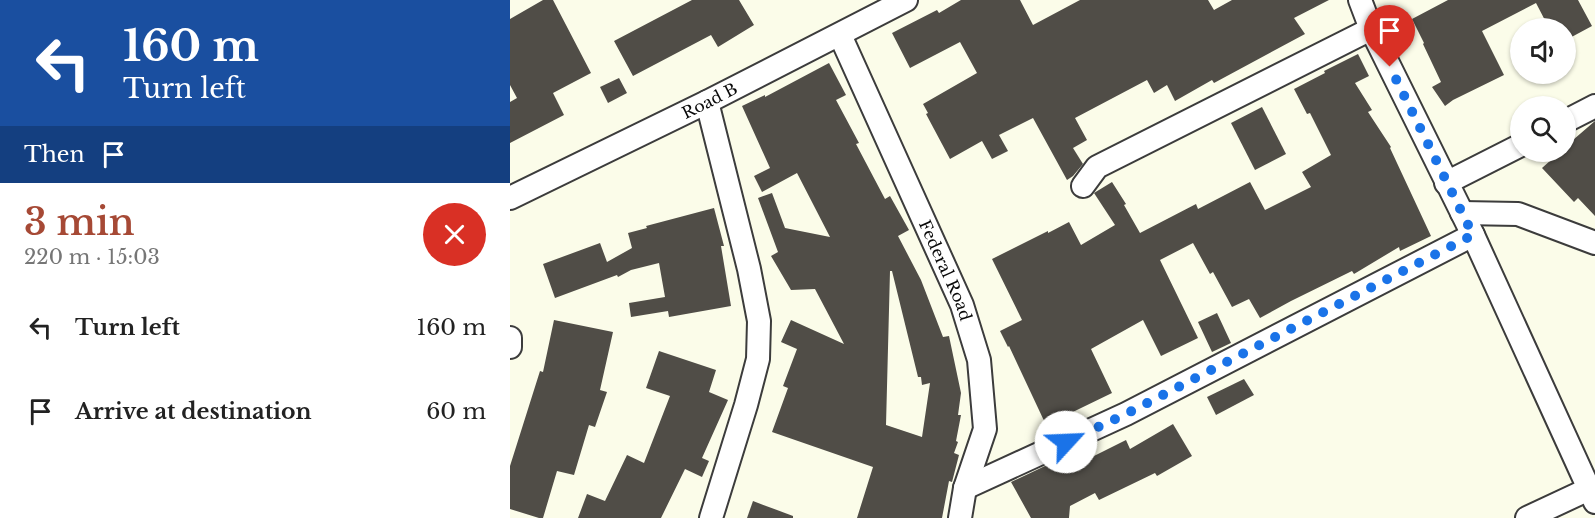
<!DOCTYPE html>
<meta charset="utf-8">
<style>
:root{--surface:#fff;--page:#f6f6f6;--text:#222;--muted:#767676;--accent:#a64935}
body{margin:0;font-family:"Libre Baskerville",serif;background:var(--page);color:var(--text);height:100vh;display:flex;flex-direction:column;font-size:22px;white-space:nowrap}
*{box-sizing:border-box;margin:0}
p{font-size:20px;color:var(--muted)}
.icon{flex:none;width:33px;height:33px;fill:none;stroke:currentColor;stroke-width:2;stroke-linecap:round;stroke-linejoin:round}
.map{position:relative;flex:1;overflow:hidden}
.side{display:flex;flex-direction:column;background:var(--surface);width:510px}
.side>*{flex:none}
.hud{background:#1a4fa0;color:#fff;overflow:hidden}
.tools{position:absolute;left:1000px;top:18px;display:grid;gap:12px}
.tools a{display:grid;place-items:center;width:66px;height:66px;border-radius:50%;background:var(--surface);box-shadow:0 2px 4px #0004;font-size:30px}
.pin{position:absolute;display:grid;place-items:center;width:51px;height:51px;color:#fff;margin:-62px -26px;border-radius:50% 50% 50% 0;rotate:-45deg;box-shadow:0 0 6px #0007}
.pin .icon{rotate:45deg}
.me{position:absolute;width:66px;margin:-33px;rotate:65deg;stroke-linejoin:round;filter:drop-shadow(0 0 4px #0008)}
.turn{display:flex;align-items:center;gap:21px;height:126px;padding:0 24px;font-size:27px}
.turn .icon{width:78px;height:78px;stroke-width:2.5}
.turn b{display:block;font-size:42px;line-height:51px}
.then{display:flex;align-items:center;height:57px;padding:0 24px;background:#0003;gap:12px;font-size:22px}
.round{display:grid;place-items:center;flex:none;width:63px;height:63px;border-radius:32px;background:var(--page)}
.head{display:flex;align-items:center;justify-content:space-between;height:102px;padding:0 24px}
h1{font-size:36px;font-weight:600;line-height:45px;color:var(--accent)}
ul{padding:0;list-style:none}
li{display:flex;align-items:center;gap:18px;height:84px;padding:0 24px}
li div{flex:1}
li b{display:block;font-size:22px}
li em{font-style:normal}
main{display:flex;flex:1;min-height:0}
.map>svg:first-child{display:block}
.building{fill:#504d47;fill-rule:evenodd}
.lines{fill:none;stroke-linecap:round;stroke-linejoin:round}
.minor-casing{stroke:#3c3c3c;stroke-width:26}
.minor{stroke:#fff;stroke-width:22}
.route{stroke:#1a73e8;stroke-width:10;stroke-dasharray:0 18}
.labels{text-anchor:middle;dominant-baseline:central;stroke-width:6;stroke-linejoin:round;paint-order:stroke}
.street-label{font-size:16px;fill:#090909;stroke:#fff}
</style>
<main>
<section class="side">
<div class="hud">
<div class="turn"><svg class="icon" aria-label="left" viewBox="0 0 24 24"><path d="M17 20v-9H6M10 6l-5 5 5 5"/></svg><div><b>160 m</b>Turn left</div></div>
<div class="then">Then<svg class="icon" aria-label="arrive" viewBox="0 0 24 24"><path d="M6 21V4h12l-3 4 3 4H6"/></svg></div>
</div>
<div class="head"><div><h1>3 min</h1><p>220 m · 15:03</p></div><a class="round" style="background:#d93025;color:#fff"><svg class="icon" aria-label="close" viewBox="0 0 24 24"><path d="M6 6l12 12M18 6L6 18"/></svg></a></div>
<ul>
<li><svg class="icon" aria-label="left" viewBox="0 0 24 24"><path d="M17 20v-9H6M10 6l-5 5 5 5"/></svg><div><b>Turn left</b></div><em>160 m</em></li>
<li><svg class="icon" aria-label="arrive" viewBox="0 0 24 24"><path d="M6 21V4h12l-3 4 3 4H6"/></svg><div><b>Arrive at destination</b></div><em>60 m</em></li>
</ul>
</section>
<div class="map">
<svg width="1085" height="518" viewBox="0 0 1085 518">
<rect width="100%" height="100%" fill="#fbfce9"/>
<!-- building -->
<g class="building">
<path d="M33,0H43L81,73L43,93L54,115L0,143V102L7,98L0,85V19Z"/>
<path d="M182,0H229L244,25L208,47L201,35L123,76L104,41Z"/>
<path d="M451,0H510L523,25L570,0H698L704,10L722,0H819L784,18L795,34L704,83L702,80L665,101L657,85L644,93L637,80L565,118L577,140L563,148L573,164L563,176L557,180L523,118L489,135L498,151L482,159L472,141L440,159L416,114L418,113L413,104L467,73L450,42L400,68L382,33L427,10L429,13Z"/>
<path d="M938,0H1068L1082,26L1056,40V28H1039L1026,3L972,31L994,75L943,100L935,106L922,87L931,82L913,44L914,43L902,19Z"/>
<path d="M848,54L859,76L845,83L862,110L858,112L881,147L880,148L921,236L890,251L889,247L844,274L842,271L781,301L750,318L739,299L722,307L703,272L700,274L683,243L650,260L688,338L651,356L633,320L581,349L602,393L536,425L499,346L498,347L490,331L512,320L482,259L538,231V233L559,222L571,245L605,225L584,193L602,182L616,204L614,205L630,233L686,204L688,209L740,182L755,210L801,187L792,172L821,155L800,113L797,114L784,89L815,73L814,71Z"/>
<path d="M319,63L336,95L326,100L349,143L346,144L375,199L380,196L399,230L388,236L411,280L433,337L439,336L451,393L448,415H451L446,441L448,442L444,453L449,455L442,482L439,481L432,518H347L363,467L262,432L278,388L273,386L287,349L271,342L281,320L334,344L305,289L281,290L261,256L268,252L248,198L262,193L275,228L320,237L287,173L252,192L244,176L260,168L232,106L255,95V97ZM380,271H382L408,377H411L412,385L420,383L412,437L376,425Z"/>
<path d="M109,78L117,93L98,103L90,87Z"/>
<path d="M752,107L776,154L745,170L721,123Z"/>
<path d="M1085,121V216L1068,198L1064,202L1032,168L1050,152H1056V146Z"/>
<path d="M204,208L214,246H211L221,306L159,317L158,311L121,317L119,303L155,297L149,263L121,270L108,277L107,275L45,298L33,264L90,243L97,262L122,248L118,233L137,228L136,226Z"/>
<path d="M707,313L721,343L702,352L688,322Z"/>
<path d="M44,320L103,332L90,390L97,392L85,427L79,425L64,475L47,471L33,518H29L0,509V466L30,371L33,372Z"/>
<path d="M149,351L206,370L199,392L218,400L192,458L199,461L192,477L175,469L151,518H68L77,494L95,501L117,455L134,463L160,396L136,388Z"/>
<path d="M734,379L744,395L706,415L697,397Z"/>
<path d="M663,424L682,456L647,476L645,473L589,500L585,493L560,506L559,518H521L501,482L552,458L558,469L616,440L620,449Z"/>
<path d="M243,501L283,516V518H237Z"/>
</g>
<g class="lines">
<defs>
<g id="minor">
<path d="M850,0L861,29L963,235L1085,502"/>
<path id="s1" d="M330,35L452,305L469,360L475,429L455,488L450,518"/>
<path d="M197,102L239,269L249,321L248,359L236,405L201,518"/>
<path d="M1056,121L1085,106"/>
<path d="M936,183L1011,145"/>
<path d="M573,186L587,167L861,29"/>
<path id="s2" d="M0,198L197,102L396,0"/>
<path d="M952,213L1008,214L1085,243"/>
<path d="M0,338V347"/>
<path d="M455,488L616,414L963,235"/>
<path d="M1017,518L1079,489L1085,490"/>
</g>
</defs>
<!-- minor casing -->
<use href="#minor" class="minor-casing"/>
<!-- minor -->
<use href="#minor" class="minor"/>
</g>
<g class="lines">
<!-- route -->
<path class="route" d="M556,442L616,414L963,235L880,67"/>
</g>
<g class="labels">
<!-- street labels -->
<g class="street-label">
<text stroke="none"><textPath href="#s2" startOffset="222">Road B</textPath></text>
<text stroke="none"><textPath href="#s1" startOffset="258">Federal Road</textPath></text>
</g>
</g>
</svg>
<div class="tools">
<a><svg class="icon" aria-label="sound" viewBox="0 0 24 24"><path d="M4 9h4l5-4v14l-5-4H4zM17 9q2 3 0 6"/></svg></a>
<a><svg class="icon" aria-label="search" viewBox="0 0 24 24"><circle cx="10" cy="10" r="6"/><path d="M15 15l6 6"/></svg></a>
</div>
<div class="pin" style="left:880px;top:67px;background:#d93025"><svg class="icon" aria-label="arrive" viewBox="0 0 24 24"><path d="M6 21V4h12l-3 4 3 4H6"/></svg></div>
<svg class="me" style="left:556px;top:442px" viewBox="-20 -20 40 40"><circle r="19" fill="#fff"/><path d="M0-13L10 11 0 6-10 11z" fill="#1a73e8"/></svg>
</div>
</main>
